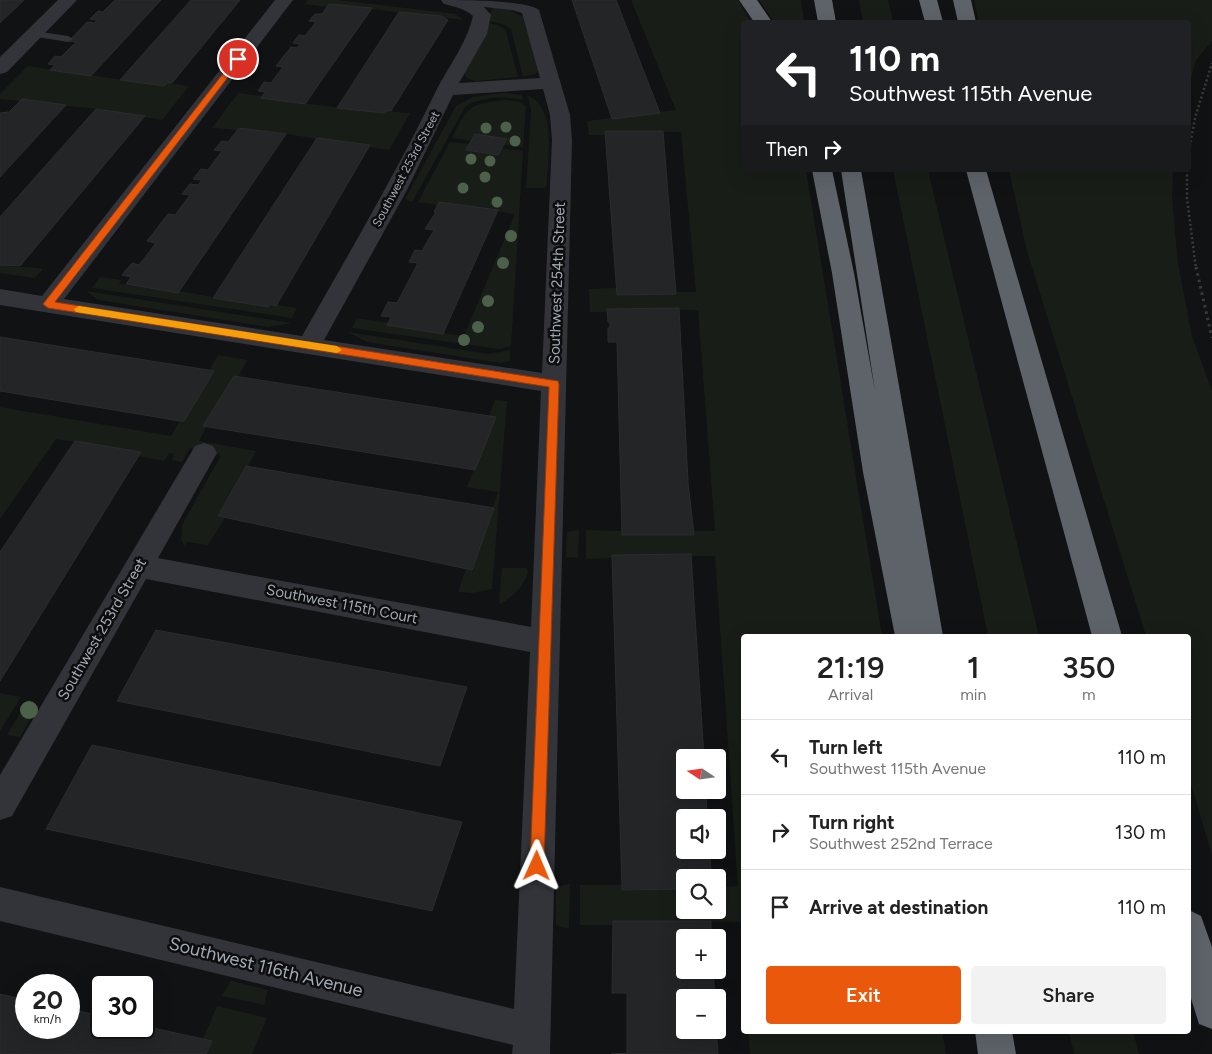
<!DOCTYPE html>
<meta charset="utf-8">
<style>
:root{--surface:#fff;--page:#f2f2f2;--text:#222;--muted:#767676;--line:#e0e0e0;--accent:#ea580c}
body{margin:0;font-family:Figtree,sans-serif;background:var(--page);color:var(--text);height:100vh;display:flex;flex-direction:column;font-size:19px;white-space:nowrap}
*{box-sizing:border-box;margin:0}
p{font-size:16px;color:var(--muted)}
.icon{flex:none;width:28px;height:28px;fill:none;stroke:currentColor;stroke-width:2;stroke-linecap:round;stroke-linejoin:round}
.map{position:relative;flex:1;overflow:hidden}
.drawer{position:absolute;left:741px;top:634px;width:450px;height:400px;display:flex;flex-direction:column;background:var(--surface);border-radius:5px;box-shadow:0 5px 20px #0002}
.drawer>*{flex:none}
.guide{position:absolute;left:741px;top:20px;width:450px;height:152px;border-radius:5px;box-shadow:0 5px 20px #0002;background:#202124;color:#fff;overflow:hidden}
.needle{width:32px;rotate:283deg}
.tools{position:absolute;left:676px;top:749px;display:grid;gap:10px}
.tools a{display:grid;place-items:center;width:50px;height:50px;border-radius:5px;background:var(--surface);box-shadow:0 5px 20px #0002;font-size:25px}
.speed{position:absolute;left:15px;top:974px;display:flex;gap:10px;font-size:25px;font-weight:700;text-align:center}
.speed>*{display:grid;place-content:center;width:65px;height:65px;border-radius:50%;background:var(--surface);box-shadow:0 5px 20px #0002;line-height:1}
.speed small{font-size:12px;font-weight:400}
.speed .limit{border:2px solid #111;border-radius:8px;background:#fff;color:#111}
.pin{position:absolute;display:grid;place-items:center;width:42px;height:42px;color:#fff;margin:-21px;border:2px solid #fff;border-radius:50%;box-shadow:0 1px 5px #0007}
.me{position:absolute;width:55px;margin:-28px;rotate:1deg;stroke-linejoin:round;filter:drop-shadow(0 0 4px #0008)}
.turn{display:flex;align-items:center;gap:18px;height:105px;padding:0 25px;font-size:22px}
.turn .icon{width:65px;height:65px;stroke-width:2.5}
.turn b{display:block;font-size:35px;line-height:42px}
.then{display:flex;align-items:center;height:48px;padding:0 25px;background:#0003;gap:10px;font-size:19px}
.eta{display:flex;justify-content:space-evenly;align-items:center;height:85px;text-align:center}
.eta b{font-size:30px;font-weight:600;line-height:35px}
.action{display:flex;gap:10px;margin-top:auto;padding:10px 25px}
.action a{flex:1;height:58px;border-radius:5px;background:var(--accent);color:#fff;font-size:20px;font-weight:600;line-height:58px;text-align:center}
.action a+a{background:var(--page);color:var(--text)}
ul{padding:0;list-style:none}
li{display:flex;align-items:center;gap:15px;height:75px;padding:0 25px;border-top:1px solid var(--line)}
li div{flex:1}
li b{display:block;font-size:19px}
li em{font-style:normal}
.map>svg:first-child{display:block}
.green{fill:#181e17}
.building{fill:#242527;stroke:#2b2c2f}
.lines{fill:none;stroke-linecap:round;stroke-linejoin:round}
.path-far1{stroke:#383b40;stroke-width:2.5;stroke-dasharray:2 2.5;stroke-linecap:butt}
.path{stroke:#383b40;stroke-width:3;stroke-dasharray:2.5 4;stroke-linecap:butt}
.service{fill:#323439;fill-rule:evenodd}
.minor{fill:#323439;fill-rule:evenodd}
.motorway{fill:#5e636a;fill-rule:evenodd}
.tree{fill:#4b614a}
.route{fill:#ea580c;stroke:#983908}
.slow{fill:#f59e0b}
.labels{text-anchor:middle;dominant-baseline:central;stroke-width:5;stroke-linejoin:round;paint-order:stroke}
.far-street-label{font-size:12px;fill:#a2abb5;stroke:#0d0d0e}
.street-label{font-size:15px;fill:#a2abb5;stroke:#0d0d0e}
.near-street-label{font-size:18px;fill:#a2abb5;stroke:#0d0d0e}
</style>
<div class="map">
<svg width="1212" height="1054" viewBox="0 0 1212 1054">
<rect width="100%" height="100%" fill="#111213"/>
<!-- green -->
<g class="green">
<path d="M308,0H338L456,14L464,20L330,4L326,7L305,4Z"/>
<path d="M631,0H738L751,22H744V170H806L882,636H744V963L741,922L614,921L613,925H580V885H622V890L685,889V910H718V887L738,886L715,556H692L691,554L612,555V558L586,559V530L622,531L623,535H693V531H715L698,310L608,309L607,312H590L589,289L617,288L618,295L675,294L676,292H696L681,132L606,131V135H589L587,121L676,110Z"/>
<path d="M759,0H801L804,22H774Z"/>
<path d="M859,0H888L893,22H863Z"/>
<path d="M974,0H1212V41L1196,60L1189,86V22H979Z"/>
<path d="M493,7L508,9L523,17L539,70L535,74L523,77L511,29L505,25L490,21L489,16Z"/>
<path d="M490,23L502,27L506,31L518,77L476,81C471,80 466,79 464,73Z"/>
<path d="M28,66L164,86L167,83L189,86L162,120L97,109L0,99V94Z"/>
<path d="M238,93L262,96L261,98L384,113L385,111L410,113L389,150L286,134L212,128Z"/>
<path d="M501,93L522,95L523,100C505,96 481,96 465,107L412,202L405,199L456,106L473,97Z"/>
<path d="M528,96C557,106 548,159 547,184L545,188H526L531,111Z"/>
<path d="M506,100L520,102L526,106L523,147L504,145L507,139L475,134L471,141L452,138C469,105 468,104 506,100Z"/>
<path d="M450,142L470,144L466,150L498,155L502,148L523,151L511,346L499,349L352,328L357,318L388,323V325L464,336L515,214L439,202L437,205L418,202Z"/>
<path d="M893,170H928L1039,636H988Z"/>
<path d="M1009,170H1173L1172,198L1178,264L1192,336L1212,391V855L1189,778V636H1146L1027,251Z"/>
<path d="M0,265C15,268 27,266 43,269L35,278L0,273Z"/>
<path d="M100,277L121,280L119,284L178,293L179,291L268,307L270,304L297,308L292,318L92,288Z"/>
<path d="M86,291L292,323L268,327L98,300Z"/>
<path d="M348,332L489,354L510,350V361L500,363L367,342Z"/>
<path d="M218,355L247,360L238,377L234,376L204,426H207L199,441L256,451L248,466H245L218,516L225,518L208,545L187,542L184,546L181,539L182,525L221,455L190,448L182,462L172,460L174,454L169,453L164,461L139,456L141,452L56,439L0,519V407L171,436Z"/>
<path d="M495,400L507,401L492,589L472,593L458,592L466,569L472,570L498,492L467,487L495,417L489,416Z"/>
<path d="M579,530L578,558L566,557L567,532Z"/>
<path d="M502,568H526L528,571C525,586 512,598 499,604Z"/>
<path d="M0,693L21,697L0,731Z"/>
<path d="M28,700L38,706L20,737L7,735Z"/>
<path d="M570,884L569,929L556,925V887Z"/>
<path d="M231,981L268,990L264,1005L222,996Z"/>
<path d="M217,1006L267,1018L252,1054H206L212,1041L203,1039Z"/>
<path d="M748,1031H942L946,1054H750Z"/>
<path d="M1069,1031H1133L1139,1054H1074Z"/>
</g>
<!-- building -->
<g class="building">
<path d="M0,0H24L0,23Z"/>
<path d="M115,0H161L91,76L50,70L55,65L48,64L55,56L61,57L76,42L69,41L87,22L94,23L97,20L90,19L98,11L103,12Z"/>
<path d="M191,0H240L172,83H167L164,86L120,80Z"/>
<path d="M572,0H616L660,113L612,119Z"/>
<path d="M329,4L372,8L305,104L261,98L265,92L258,91L264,82L271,83L283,67L276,66L291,47L297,48L300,44L293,43L299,35L305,36L316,22L309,21L315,14H322Z"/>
<path d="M399,12L441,16L448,20L391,111H385L384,113L337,108Z"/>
<path d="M22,99L66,105L0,177V113L9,112Z"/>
<path d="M96,109L145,116L20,266L0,265V217Z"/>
<path d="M239,128L286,134L178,293L126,284L131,277L122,275L132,263L139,265L156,243L147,241L168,214L175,215L190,195L182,194L190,184L198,185L202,180L193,179L201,169L208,170L222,151L214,150L222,141L228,142Z"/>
<path d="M605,131H663L676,294L617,295Z"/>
<path d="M475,134L507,139L498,155L466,150Z"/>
<path d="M317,138L370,145L276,306L270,304L268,307L213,298Z"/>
<path d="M439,202L498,210L443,334L387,325L391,317L381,316L388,302L397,303L418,263L409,262L415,250L422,251L434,230L425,229L436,212H434Z"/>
<path d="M679,308L688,482L694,535H622L617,342H608V328H610V322H608L607,309Z"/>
<path d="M0,337L208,370L214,371L184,421H180L0,391Z"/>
<path d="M234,376L489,416L496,417L475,470L203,426Z"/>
<path d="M75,441L141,452L0,681V552Z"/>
<path d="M246,466L368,487L494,508L472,570L218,516Z"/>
<path d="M691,554L704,758H685V790H706L707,818H685V850H709L712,878H685V889L622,890L612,555Z"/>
<path d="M156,630L467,687L440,766L117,701Z"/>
<path d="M92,745L462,822L432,911L46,829Z"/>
<path d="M613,921H711V938H685V970H713L715,998H685V1030H716L718,1054H611L627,1053V993H612Z"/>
<path d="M0,994L26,1000V1028H69V1009L101,1016V1028H144V1026L212,1041L206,1054H0Z"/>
</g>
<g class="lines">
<!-- path-far1 -->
<g class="path-far1">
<path d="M1189,151L1195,118L1212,63"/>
<path d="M1187,170V198L1196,269"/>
</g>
<!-- path -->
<path class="path" d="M1196,267L1212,338"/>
<!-- service -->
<path class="service" d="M34,31L68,36L73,39L68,42L31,36V32Z"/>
<!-- minor -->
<g class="minor">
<path d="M58,0H77L7,72L0,74V57Z"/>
<path d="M275,0H293L64,299L302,336C348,255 395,175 436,91C449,65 466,45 473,16C464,8 455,7 444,4L441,0C461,0 528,0 539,10L570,115L572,140L550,1054H512L513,1045L0,921V887L514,1009L530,652L146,579L12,816L0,820V775L195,446L204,443L213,446L217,453L158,558L531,627L541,391L0,305V289L42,296ZM484,7L512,10L522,13L540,78L459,83L487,34L491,15ZM543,89L550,115L552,140L542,373L324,340L407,190L453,95Z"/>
</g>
<!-- motorway -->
<g class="motorway">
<path d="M739,0H757L772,22H754Z"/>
<path d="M814,0H832L836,22H818Z"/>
<path d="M919,0H937L943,22H925Z"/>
<path d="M953,0H971L976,22H958Z"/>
<path d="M812,170H832L854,273L875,391L841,170H861L943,636H895L863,472L832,273Z"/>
<path d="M966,170H986L1122,636H1092Z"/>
<path d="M1189,910L1201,916L1212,947V1029L1199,1024L1189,992Z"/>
<path d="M975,1031H1012L1016,1054H978Z"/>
</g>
</g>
<!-- trees -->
<g class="tree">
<circle cx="506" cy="127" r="5.5"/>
<circle cx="486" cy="128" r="5.5"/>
<circle cx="515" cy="141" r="5.5"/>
<circle cx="471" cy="159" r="5.5"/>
<circle cx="490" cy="161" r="5.5"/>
<circle cx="485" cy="177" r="5.5"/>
<circle cx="463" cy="188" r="5.5"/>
<circle cx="497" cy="202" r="5.5"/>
<circle cx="511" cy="236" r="6"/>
<circle cx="503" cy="263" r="6"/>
<circle cx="488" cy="301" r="6"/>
<circle cx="478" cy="327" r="6"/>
<circle cx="464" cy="340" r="6"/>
<circle cx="29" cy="710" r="9"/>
</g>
<!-- route -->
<path class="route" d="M236,57L242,59L55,302L558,381L559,384L544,866L542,871L537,873L532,871L530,866L549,387L48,308L43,304Z"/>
<!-- slow -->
<path class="slow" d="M79,306L337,346L342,350L337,353L76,312L74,309Z"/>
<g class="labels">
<!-- far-street labels -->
<g class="far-street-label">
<text transform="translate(406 169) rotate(-62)">Southwest 253rd Street</text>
</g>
<!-- street labels -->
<g class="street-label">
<text transform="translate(557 283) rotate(-88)">Southwest 254th Street</text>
<text transform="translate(342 604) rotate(11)">Southwest 115th Court</text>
<text transform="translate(102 629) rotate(-60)">Southwest 253rd Street</text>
</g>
<!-- near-street labels -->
<g class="near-street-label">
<text transform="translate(266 967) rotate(14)">Southwest 116th Avenue</text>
</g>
</g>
</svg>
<div class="tools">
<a><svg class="needle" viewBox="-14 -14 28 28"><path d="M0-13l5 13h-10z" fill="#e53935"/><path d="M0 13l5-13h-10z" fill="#767676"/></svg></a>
<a><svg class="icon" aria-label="sound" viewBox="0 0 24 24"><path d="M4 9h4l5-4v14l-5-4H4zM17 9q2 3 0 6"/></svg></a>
<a><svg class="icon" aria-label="search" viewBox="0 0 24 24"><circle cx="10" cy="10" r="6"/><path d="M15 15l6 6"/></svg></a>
<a>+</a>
<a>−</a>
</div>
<div class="speed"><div>20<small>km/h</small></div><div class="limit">30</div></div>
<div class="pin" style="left:238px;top:59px;background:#d93025"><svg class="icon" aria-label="arrive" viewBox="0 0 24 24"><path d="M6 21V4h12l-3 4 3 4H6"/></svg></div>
<svg class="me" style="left:537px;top:866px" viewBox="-20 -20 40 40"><path d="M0-17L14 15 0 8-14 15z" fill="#ea580c" stroke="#fff" stroke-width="4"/></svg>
<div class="guide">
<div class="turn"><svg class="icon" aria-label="left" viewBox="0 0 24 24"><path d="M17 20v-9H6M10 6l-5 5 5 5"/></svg><div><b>110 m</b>Southwest 115th Avenue</div></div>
<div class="then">Then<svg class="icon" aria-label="right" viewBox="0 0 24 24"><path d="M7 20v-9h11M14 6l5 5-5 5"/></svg></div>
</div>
<section class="drawer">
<div class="eta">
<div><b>21:19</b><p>Arrival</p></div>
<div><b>1</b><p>min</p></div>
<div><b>350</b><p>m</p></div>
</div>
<ul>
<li><svg class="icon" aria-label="left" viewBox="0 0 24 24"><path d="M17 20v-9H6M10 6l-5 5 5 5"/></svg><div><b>Turn left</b><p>Southwest 115th Avenue</p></div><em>110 m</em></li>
<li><svg class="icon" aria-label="right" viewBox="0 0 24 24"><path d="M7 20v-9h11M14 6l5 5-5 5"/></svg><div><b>Turn right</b><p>Southwest 252nd Terrace</p></div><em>130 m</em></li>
<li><svg class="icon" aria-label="arrive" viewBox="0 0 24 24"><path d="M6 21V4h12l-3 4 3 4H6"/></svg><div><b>Arrive at destination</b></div><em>110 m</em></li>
</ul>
<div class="action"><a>Exit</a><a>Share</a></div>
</section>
</div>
